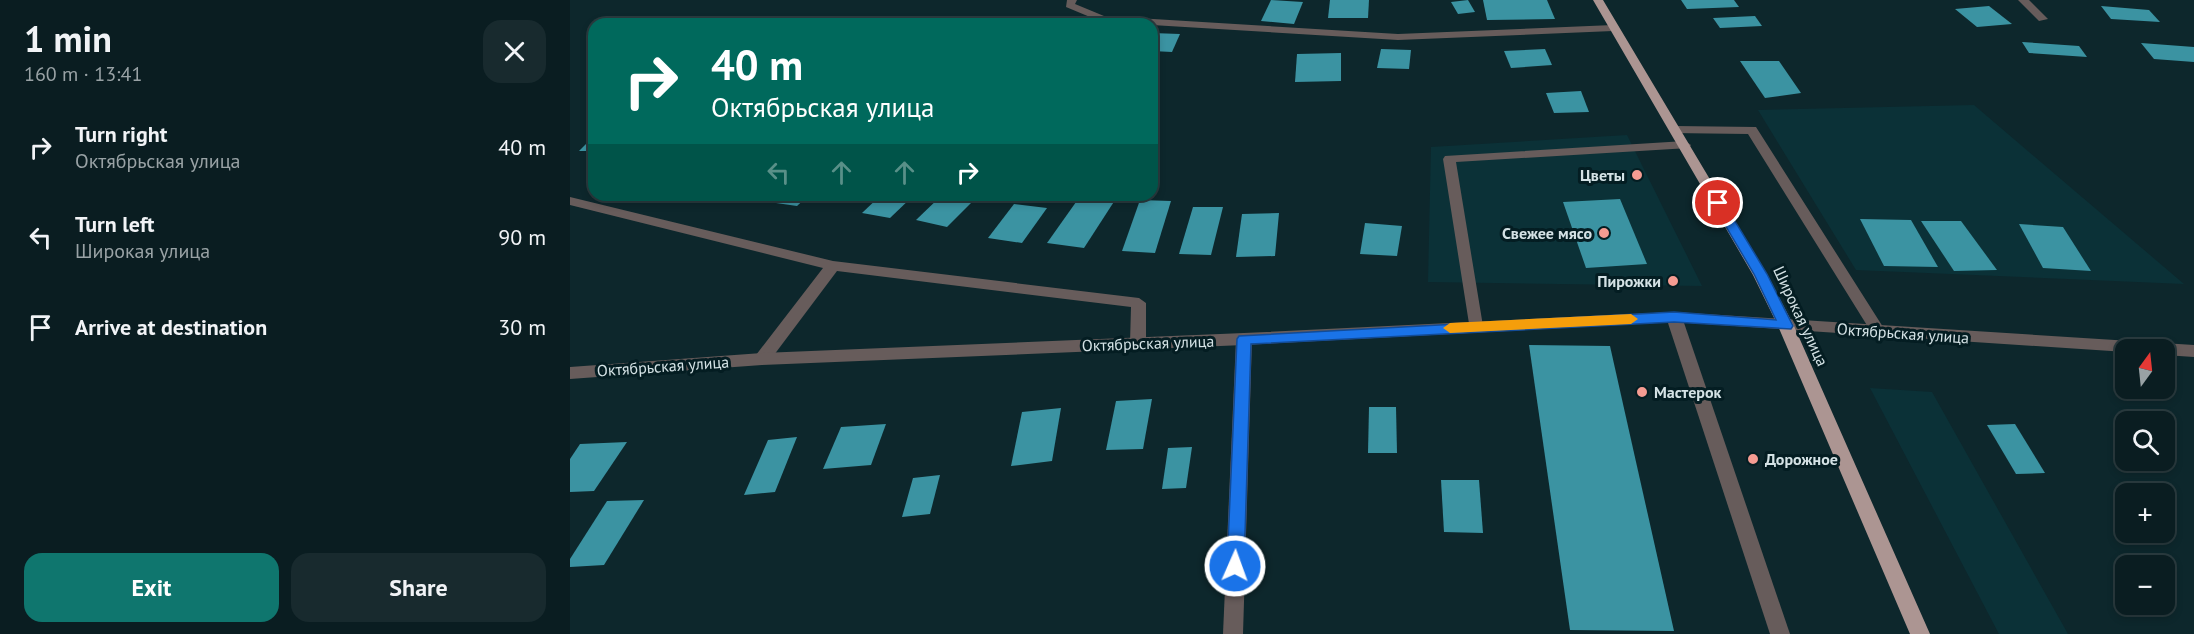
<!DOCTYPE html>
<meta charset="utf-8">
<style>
:root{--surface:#0a1d21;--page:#182a2e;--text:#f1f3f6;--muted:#99a2a5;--line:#2a3b3f;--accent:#0f766e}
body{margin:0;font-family:"PT Sans",sans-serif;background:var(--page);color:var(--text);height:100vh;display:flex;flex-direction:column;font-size:22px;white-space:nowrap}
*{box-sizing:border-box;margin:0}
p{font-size:20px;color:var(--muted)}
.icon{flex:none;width:33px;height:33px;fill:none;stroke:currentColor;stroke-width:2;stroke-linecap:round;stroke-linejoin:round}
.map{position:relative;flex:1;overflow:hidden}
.sheet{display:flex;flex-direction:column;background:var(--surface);width:570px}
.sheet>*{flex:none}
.top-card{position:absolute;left:18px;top:18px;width:570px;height:183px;border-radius:18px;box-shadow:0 3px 9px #0003,0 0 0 2px var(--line);background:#00695c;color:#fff;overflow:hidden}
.needle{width:39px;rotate:15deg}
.buttons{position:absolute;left:1545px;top:339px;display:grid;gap:12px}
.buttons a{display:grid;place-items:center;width:60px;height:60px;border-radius:12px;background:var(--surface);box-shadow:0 3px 9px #0003,0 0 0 2px var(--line);font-size:30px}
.pin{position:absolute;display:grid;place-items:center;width:51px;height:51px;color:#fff;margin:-26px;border:3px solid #fff;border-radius:50%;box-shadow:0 2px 6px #0007}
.me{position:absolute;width:66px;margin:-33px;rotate:2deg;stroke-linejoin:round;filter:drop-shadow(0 0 4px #0008)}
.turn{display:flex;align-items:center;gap:21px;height:126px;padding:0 24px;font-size:27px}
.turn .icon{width:78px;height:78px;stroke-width:2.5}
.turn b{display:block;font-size:42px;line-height:51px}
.lanes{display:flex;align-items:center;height:57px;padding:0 24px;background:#0003;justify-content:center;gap:30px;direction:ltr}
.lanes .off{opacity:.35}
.round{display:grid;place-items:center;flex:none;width:63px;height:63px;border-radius:18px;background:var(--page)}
.head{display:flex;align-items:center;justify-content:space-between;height:102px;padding:0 24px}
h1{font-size:36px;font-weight:800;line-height:45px}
.primary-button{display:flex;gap:12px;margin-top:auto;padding:12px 24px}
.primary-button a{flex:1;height:69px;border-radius:18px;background:var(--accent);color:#fff;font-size:24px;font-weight:800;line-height:69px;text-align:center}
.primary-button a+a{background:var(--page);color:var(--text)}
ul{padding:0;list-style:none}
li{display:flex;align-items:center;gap:18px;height:90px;padding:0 24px}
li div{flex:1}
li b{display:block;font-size:22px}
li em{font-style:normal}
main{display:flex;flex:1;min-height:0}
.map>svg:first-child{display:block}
.built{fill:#0b3137}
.building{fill:#3b93a2}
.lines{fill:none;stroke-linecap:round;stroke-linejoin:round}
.service{fill:#675c5b;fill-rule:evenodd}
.minor{fill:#675c5b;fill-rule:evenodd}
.primary{fill:#ac9592;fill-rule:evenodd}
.route{fill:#1a73e8;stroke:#114b97;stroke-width:1.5}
.slow{fill:#f59e0b}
.poi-dot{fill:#f59c92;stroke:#041d22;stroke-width:2}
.labels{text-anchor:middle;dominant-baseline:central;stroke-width:6;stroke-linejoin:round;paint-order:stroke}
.poi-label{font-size:16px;font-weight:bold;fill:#d4e2e5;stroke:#041d22;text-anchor:end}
.street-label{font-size:16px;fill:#d4e2e5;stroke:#041d22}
</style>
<main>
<section class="sheet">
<div class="head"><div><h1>1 min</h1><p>160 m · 13:41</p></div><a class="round"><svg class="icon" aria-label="close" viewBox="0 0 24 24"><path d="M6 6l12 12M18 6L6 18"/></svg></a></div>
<ul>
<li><svg class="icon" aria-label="right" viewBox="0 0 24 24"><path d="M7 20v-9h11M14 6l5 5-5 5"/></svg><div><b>Turn right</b><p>Октябрьская улица</p></div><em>40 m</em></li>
<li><svg class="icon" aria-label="left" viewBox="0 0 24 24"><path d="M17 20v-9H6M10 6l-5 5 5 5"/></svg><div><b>Turn left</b><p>Широкая улица</p></div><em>90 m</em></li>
<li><svg class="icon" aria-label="arrive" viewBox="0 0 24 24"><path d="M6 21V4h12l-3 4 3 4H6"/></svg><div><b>Arrive at destination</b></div><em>30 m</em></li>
</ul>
<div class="primary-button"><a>Exit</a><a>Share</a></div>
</section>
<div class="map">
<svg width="1624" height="634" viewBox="0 0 1624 634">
<rect width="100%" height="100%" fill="#0d272c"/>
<!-- built -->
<g class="built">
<path d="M1404,105L1614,284L1286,270L1188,110Z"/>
<path d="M1057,135L1132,286L858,282L861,147Z"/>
<path d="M1300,388L1362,392L1498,634H1429Z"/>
</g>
<!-- building -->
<g class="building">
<path d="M701,0L733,2L724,24L691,21Z"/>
<path d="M760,0H799L798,18H758Z"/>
<path d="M898,0L905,12L888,14L881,2Z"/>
<path d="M913,0H977L985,19L917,20Z"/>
<path d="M1111,0H1164L1169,7L1117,9Z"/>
<path d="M1419,6L1442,24L1407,27L1385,9Z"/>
<path d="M1531,6L1579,10L1590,22L1541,19Z"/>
<path d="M1185,16L1192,26L1150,28L1143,18Z"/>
<path d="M582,33L610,34L602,52L582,51Z"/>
<path d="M1452,42L1509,46L1517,57L1459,53Z"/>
<path d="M1571,43L1624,47V62L1584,59Z"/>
<path d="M811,49L841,50L839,69L807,68Z"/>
<path d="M975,49L982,65L941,68L934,51Z"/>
<path d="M771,53V81L725,82L727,54Z"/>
<path d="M1170,61H1209L1231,93L1195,98Z"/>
<path d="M1011,91L1019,112L984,113L976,93Z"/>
<path d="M24,136V151H9Z"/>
<path d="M208,195H239L227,206L199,202Z"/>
<path d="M311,195H337L343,196L320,218L292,213Z"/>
<path d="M372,195H409L377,227L346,220Z"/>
<path d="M511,195L547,197L514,248L477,243Z"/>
<path d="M1050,199L1077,264L1016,268L993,202Z"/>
<path d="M570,200L601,201L585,253L552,251Z"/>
<path d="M444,204L477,208L452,243L418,238Z"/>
<path d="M623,207H653L641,255L609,254Z"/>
<path d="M709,213L705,256L666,257L672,214Z"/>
<path d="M1290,219L1341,220L1368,267L1314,266Z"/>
<path d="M1351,221H1391L1427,270L1384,271Z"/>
<path d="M795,223L832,226L827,256L790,254Z"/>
<path d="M1449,224L1493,227L1521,271L1473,268Z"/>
<path d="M959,345L1040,346L1104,631L1000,630Z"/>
<path d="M582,399L573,449L536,450L546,401Z"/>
<path d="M799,407H826L827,453H798Z"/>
<path d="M491,408L482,461L441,466L452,412Z"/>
<path d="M316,424L301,465L253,469L271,427Z"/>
<path d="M1445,424L1475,473L1446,474L1417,425Z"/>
<path d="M227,437L205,492L174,495L198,440Z"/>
<path d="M57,442L24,491L0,492V459L10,444Z"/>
<path d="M622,447L616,488L592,489L598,448Z"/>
<path d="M370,475L360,514L332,517L343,478Z"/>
<path d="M871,480H909L913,533L874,532Z"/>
<path d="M74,500L34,565L0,567V559L37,501Z"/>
</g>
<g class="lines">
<!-- service -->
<g class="service">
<path d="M497,0H507L505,4L534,16L828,34L1043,25L1048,28L1043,31L828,40L532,22L496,7Z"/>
<path d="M1448,0H1459L1478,19L1469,21Z"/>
<path d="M1105,126L1186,127L1313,327L1316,331L1313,335H1303L1178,134L1101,133V127Z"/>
<path d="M1115,141L1121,145L1119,148L886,162L913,326L910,330H900L873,159L875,156Z"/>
<path d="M0,197L263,261L569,298L576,303V343L573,347H563L560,343L561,307L267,271L198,363H186L184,359L186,355L253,268L0,205Z"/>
<path d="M1104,312L1109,313L1112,317L1220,634H1200L1096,317L1099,313Z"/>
<path d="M674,333L679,335L682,339L673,634H653L666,339L669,335Z"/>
</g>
<!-- minor -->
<path class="minor" d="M1104,312L1624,345V357L1594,355V350H1556V352L1104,322L674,345L192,365L0,379V367L192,353L674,333Z"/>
<!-- primary -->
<path class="primary" d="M1023,0H1033L1197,275L1224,326L1360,634H1340L1208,326L1183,275Z"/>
</g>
<!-- route -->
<path class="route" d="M1148,199L1154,203L1197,274L1223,326L1221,329L1104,322L681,344L674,566L671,572L665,574L659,572L657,566L667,339L669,336L1104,312L1206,320L1184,274L1142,203Z"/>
<!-- slow -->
<path class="slow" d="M1061,314L1068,319L1061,324L880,333L873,328L880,323Z"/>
<!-- markers -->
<g class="poi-dot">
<circle cx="1067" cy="175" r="6"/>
<circle cx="1034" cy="233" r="6"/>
<circle cx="1103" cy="281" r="6"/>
<circle cx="1072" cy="392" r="6"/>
<circle cx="1183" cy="459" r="6"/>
</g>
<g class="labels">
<!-- poi labels -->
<g class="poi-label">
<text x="1055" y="175">Цветы</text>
<text x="1022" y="233">Свежее мясо</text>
<text x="1091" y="281">Пирожки</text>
<text x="1084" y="392" text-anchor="start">Мастерок</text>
<text x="1195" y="459" text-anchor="start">Дорожное</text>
</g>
<!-- street labels -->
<g class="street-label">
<text transform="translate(1231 316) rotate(65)">Широкая улица</text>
<text transform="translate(1333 333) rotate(4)">Октябрьская улица</text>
<text transform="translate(578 343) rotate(-2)">Октябрьская улица</text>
<text transform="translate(93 366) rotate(-4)">Октябрьская улица</text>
</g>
</g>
</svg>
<div class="buttons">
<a><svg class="needle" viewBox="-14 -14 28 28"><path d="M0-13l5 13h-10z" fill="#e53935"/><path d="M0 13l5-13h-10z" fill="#99a2a5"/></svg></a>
<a><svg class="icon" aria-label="search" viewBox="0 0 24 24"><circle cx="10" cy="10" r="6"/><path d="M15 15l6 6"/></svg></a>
<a>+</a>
<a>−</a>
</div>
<div class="pin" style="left:1148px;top:203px;background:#d93025"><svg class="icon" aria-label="arrive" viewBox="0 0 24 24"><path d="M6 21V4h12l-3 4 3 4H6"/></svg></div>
<svg class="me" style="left:665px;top:566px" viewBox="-20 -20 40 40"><circle r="17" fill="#1a73e8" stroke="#fff" stroke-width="3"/><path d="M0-11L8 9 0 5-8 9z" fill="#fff"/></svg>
<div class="top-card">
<div class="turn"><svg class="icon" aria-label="right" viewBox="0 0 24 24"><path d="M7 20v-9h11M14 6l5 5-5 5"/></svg><div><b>40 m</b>Октябрьская улица</div></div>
<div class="lanes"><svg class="icon off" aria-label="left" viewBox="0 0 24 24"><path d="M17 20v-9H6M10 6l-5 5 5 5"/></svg><svg class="icon off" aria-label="ahead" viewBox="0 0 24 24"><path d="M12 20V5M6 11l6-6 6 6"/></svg><svg class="icon off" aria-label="ahead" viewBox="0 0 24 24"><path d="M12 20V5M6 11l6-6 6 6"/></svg><svg class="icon" aria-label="right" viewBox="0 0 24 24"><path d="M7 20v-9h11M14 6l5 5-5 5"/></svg></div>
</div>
</div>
</main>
